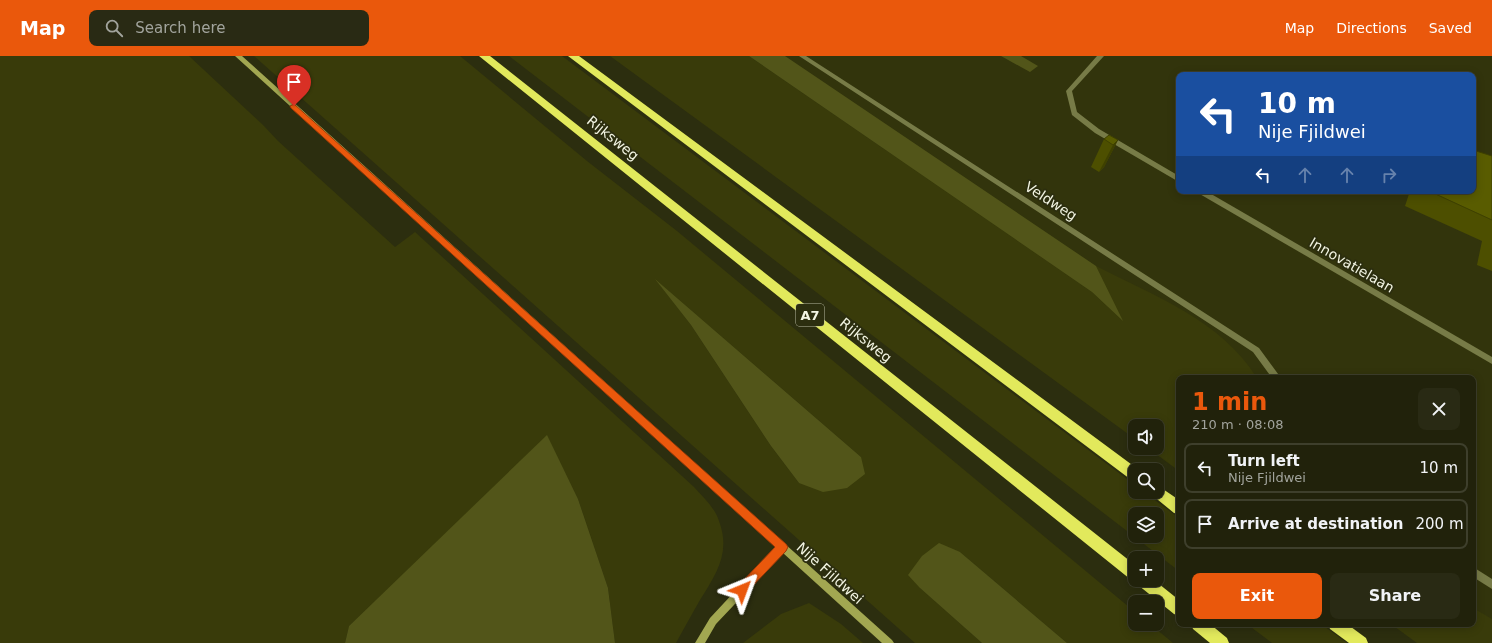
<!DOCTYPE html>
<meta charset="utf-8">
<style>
:root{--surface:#21220b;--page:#292a14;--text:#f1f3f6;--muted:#a2a49d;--line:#3e3f2c;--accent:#ea580c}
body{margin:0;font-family:"DejaVu Sans",sans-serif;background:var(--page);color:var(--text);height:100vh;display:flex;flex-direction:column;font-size:15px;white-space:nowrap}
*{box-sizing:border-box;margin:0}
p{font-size:13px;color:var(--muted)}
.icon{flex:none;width:22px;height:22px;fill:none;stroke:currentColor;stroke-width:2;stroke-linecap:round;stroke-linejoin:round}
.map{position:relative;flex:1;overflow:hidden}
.side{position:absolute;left:1176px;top:319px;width:300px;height:252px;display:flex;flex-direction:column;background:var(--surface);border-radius:8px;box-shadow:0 2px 10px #0003,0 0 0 1px var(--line)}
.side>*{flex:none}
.hud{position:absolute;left:1176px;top:16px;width:300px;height:122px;border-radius:8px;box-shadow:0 2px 10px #0003,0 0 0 1px var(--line);background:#1a4fa0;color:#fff;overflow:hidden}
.fabs{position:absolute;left:1128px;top:363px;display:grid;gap:8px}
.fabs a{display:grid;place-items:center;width:36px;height:36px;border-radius:8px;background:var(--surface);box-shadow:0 2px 10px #0003,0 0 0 1px var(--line);font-size:20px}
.pin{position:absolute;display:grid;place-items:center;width:34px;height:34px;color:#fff;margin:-41px -17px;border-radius:50% 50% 50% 0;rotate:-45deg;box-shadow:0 0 4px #0007}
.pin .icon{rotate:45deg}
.me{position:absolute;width:44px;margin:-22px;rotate:44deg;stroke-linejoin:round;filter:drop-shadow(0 0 3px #0008)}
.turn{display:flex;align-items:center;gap:14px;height:84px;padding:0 16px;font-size:18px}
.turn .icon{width:52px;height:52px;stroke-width:2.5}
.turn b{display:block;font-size:28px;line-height:34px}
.lanes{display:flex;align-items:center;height:38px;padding:0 16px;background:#0003;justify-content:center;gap:20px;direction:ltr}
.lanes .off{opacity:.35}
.round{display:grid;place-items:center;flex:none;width:42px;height:42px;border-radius:8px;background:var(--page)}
.overview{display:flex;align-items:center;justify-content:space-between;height:68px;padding:0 16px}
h1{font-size:24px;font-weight:700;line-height:30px;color:var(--accent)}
.button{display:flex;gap:8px;margin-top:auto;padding:8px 16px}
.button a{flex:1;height:46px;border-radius:8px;background:var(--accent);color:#fff;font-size:16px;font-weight:700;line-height:46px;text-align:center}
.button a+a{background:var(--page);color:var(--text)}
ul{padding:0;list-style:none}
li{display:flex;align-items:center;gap:12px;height:50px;margin:0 8px 6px;padding:0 8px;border:2px solid var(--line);border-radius:8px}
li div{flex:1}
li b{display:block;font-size:15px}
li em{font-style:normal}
header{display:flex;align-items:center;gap:24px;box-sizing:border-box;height:56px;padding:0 20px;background:var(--accent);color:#fff}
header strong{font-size:19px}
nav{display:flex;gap:22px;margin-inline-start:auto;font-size:14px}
.search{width:280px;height:36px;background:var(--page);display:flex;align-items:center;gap:10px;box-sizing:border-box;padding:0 14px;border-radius:8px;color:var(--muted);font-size:15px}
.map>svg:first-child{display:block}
.built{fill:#32340c;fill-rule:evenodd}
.green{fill:#393b0a;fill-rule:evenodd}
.water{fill:#525519}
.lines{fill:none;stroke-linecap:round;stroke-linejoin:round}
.lane{fill:#777b47;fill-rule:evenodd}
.street{fill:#777b47;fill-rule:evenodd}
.secondary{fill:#a2a751;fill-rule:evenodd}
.highway{fill:#e2e95c;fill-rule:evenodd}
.wall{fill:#4d4f00}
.shaded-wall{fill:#3e4000}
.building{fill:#595c00;stroke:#3e4000}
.route{fill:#ea580c;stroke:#983908}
.labels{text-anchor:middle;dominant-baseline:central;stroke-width:3.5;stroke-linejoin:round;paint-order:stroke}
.shield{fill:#2c2e0f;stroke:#b7b9a3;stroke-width:1}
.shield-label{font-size:13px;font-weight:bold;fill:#f3f5e3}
.street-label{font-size:14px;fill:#f3f5e3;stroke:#2c2e0f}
</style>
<header>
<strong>Map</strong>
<div class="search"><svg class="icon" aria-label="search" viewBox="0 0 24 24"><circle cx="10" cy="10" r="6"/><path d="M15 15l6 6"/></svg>Search here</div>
<nav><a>Map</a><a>Directions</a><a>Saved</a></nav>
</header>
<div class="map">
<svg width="1492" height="587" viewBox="0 0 1492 587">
<rect width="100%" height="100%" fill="#2c2e0f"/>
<!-- built -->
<path class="built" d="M766,0H1492V584L1473,568V322H1179ZM1179,19H1473V135H1179Z"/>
<!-- green -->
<g class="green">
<path d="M0,0H189L263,69L278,85L395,191L415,176L694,431C703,441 715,452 719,465C731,497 716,518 700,544C692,558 684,572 676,587H615L608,532L578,443L547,380L349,570L345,587H0Z"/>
<path d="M254,0H460L587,105L677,175L1135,556V568H1150L1173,587H1067L960,496L920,532L982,587H915ZM657,225L861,401L799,427L771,390L691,269Z"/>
<path d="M509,0H562L1135,429V436H1144L1179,462V515ZM1135,458H1157V480H1135Z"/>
<path d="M610,0H749L1092,236L1122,264L1096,210C1154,240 1221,264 1257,322H1179V415L1148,392H1157V370H1135V383Z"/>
<path d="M809,547L841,568L863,587H743L781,558Z"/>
<path d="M1473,552L1492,563V587H1417L1391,568H1473Z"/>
<path d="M1247,568H1321L1347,587H1272Z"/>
</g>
<!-- water -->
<g class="water">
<path d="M749,0H785L1096,210L1123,265L1092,236Z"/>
<path d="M1001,0H1021L1038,10L1030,16Z"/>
<path d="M655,223L861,401L865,418L847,432L823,436L799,427L771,390L691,269Z"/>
<path d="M547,379L578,443L608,532L615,587H345L349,570Z"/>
<path d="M939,487L960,496L1067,587H982L920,532L908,519L922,500Z"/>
</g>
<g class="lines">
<!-- lane -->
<g class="lane">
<path d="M799,0H806L1259,292L1281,322H1272L1253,296Z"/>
<path d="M1473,511L1492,523V533L1473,521Z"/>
</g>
<!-- street -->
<g class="street">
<path d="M1097,0H1104L1072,35L1077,56L1099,73L1179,120V126L1095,77L1072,59L1066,35Z"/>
<path d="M1196,135H1206L1492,301V308L1198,137Z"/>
</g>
<!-- secondary -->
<path class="secondary" d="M235,0H242L892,584L894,587H882L783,497L716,568L705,587H695L710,562L776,491Z"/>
<!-- highway -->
<g class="highway">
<path d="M479,0H490L1135,509V524H1154L1179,544V560L1174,558L1138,529L1136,524L1130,523Z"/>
<path d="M568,0H579L1139,414H1135V425L1130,423Z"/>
<path d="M1157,429L1179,444V458L1174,457L1152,439L1151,436H1157Z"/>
<path d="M1191,568H1210L1227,582L1229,587H1210L1193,573Z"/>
<path d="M1328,568H1347L1366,582L1368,587H1349L1330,573Z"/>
</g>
</g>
<!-- wall -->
<g class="wall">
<path d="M1104,83L1118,84L1104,111L1099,116L1091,111Z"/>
<path d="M1492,100V215L1477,209L1482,185L1405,150L1410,135H1473Z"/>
</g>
<!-- shaded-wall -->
<path class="shaded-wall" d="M1118,84L1104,111L1099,116L1113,89Z"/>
<!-- building -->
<g class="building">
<path d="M1109,79L1118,84L1113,89L1104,83Z"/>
<path d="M1473,94L1492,100V164L1429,135H1473Z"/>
</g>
<!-- route -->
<path class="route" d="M294,48L786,488L788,491L786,495L746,537L742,539L738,537L737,534L738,530L775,491L291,52L290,50Z"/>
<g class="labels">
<!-- shield labels -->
<rect class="shield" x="796" y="248" width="28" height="22" rx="3"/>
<g class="shield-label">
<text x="810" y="259">A7</text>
</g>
<!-- street labels -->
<g class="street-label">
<text transform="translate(613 82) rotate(39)">Rijksweg</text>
<text transform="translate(1051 145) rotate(33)">Veldweg</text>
<text transform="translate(1352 209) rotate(30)">Innovatielaan</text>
<text transform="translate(866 284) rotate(39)">Rijksweg</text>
<text transform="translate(830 517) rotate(42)">Nije Fjildwei</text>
</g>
</g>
</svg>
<div class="fabs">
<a><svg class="icon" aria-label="sound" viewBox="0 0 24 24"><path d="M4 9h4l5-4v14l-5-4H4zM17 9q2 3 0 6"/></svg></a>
<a><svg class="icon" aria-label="search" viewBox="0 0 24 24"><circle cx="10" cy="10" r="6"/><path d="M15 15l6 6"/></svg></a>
<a><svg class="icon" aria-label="layers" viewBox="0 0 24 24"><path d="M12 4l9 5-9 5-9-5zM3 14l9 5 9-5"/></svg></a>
<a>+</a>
<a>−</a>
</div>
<div class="pin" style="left:294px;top:50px;background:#d93025"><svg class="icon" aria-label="arrive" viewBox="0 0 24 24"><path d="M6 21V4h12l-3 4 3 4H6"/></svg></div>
<svg class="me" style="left:742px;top:534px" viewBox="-20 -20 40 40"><path d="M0-17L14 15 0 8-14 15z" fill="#ea580c" stroke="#fff" stroke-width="4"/></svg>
<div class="hud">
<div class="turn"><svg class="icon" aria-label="left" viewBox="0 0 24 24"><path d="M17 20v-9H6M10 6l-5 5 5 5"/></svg><div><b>10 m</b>Nije Fjildwei</div></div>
<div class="lanes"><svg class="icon" aria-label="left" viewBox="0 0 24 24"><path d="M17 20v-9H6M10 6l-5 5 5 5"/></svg><svg class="icon off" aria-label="ahead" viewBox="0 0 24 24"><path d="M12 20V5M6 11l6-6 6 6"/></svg><svg class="icon off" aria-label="ahead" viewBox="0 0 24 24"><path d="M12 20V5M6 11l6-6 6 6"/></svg><svg class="icon off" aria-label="right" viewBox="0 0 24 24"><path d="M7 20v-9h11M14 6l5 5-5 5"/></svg></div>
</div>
<section class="side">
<div class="overview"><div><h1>1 min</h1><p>210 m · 08:08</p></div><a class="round"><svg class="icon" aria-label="close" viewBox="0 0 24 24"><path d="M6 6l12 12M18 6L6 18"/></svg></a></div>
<ul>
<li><svg class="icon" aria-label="left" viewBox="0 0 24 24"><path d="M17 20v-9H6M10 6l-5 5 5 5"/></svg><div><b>Turn left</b><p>Nije Fjildwei</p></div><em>10 m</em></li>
<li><svg class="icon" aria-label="arrive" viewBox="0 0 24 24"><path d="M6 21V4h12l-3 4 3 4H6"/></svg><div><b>Arrive at destination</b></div><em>200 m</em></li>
</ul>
<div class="button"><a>Exit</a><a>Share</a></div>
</section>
</div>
